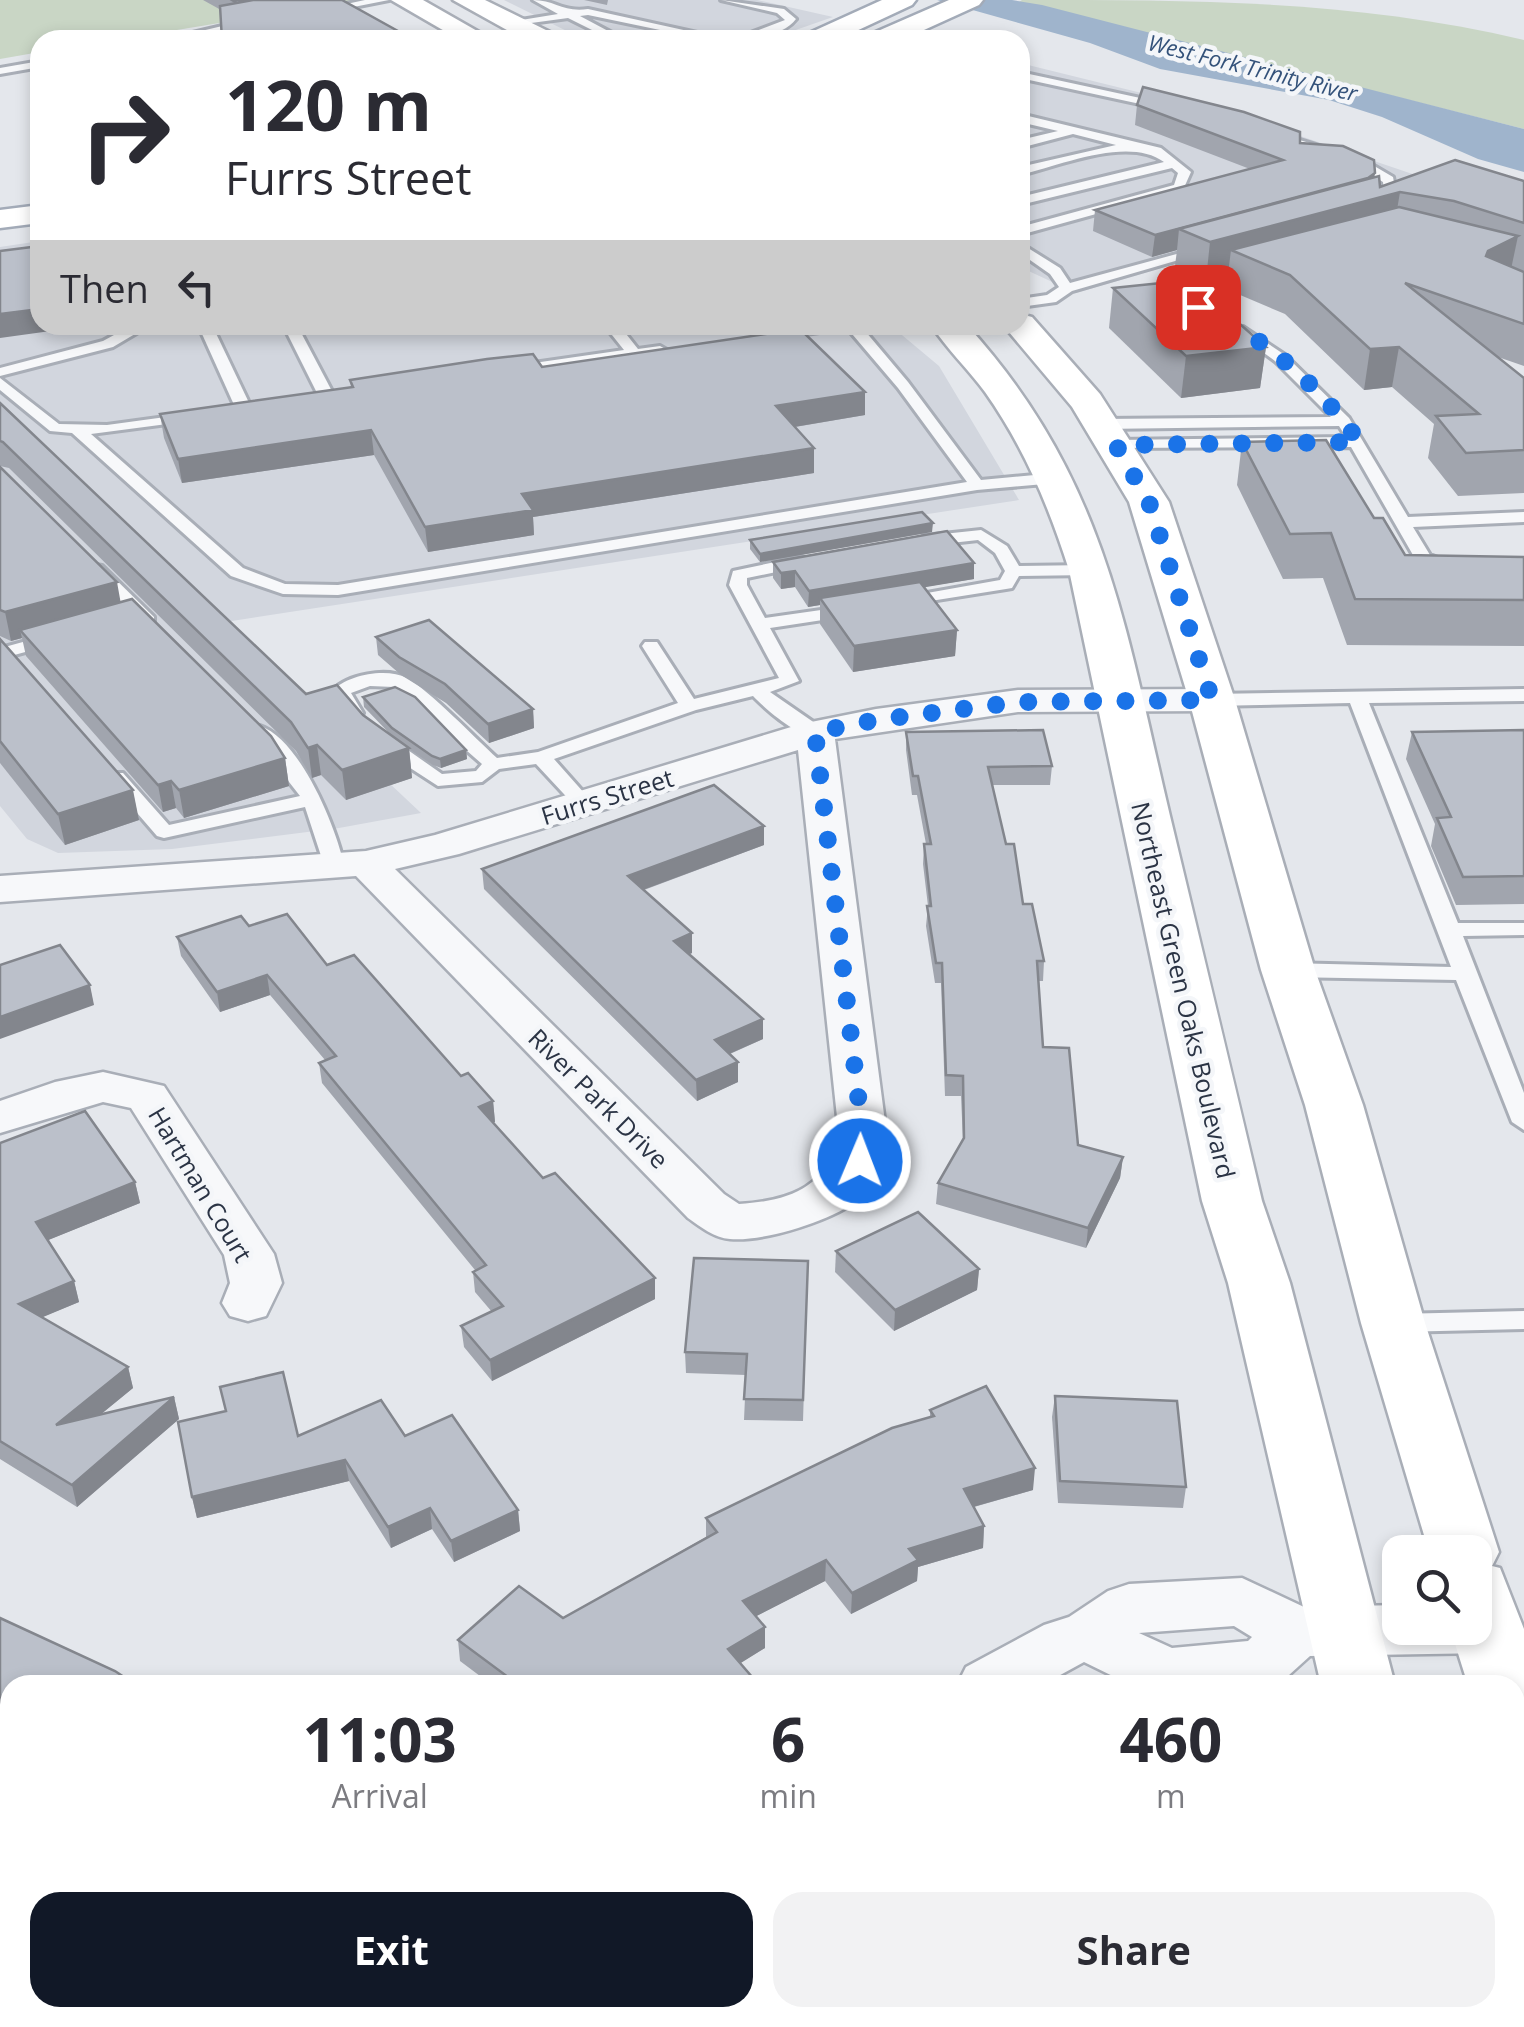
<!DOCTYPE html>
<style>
:root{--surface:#fff;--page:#f2f2f3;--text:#2b2b33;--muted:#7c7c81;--accent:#111827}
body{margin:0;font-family:"Open Sans",sans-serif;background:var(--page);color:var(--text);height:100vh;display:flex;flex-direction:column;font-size:38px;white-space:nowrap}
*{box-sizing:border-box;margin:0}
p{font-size:32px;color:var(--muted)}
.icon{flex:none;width:55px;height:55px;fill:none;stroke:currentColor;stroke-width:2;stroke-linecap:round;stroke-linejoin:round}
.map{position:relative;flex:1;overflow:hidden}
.sheet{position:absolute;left:0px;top:1675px;width:1525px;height:352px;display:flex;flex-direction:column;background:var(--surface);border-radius:30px 30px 0 0;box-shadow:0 5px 15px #0003}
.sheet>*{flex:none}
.guide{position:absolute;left:30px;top:30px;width:1000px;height:305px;border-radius:30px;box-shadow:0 5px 15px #0003;background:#fff;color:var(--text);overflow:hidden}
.controls{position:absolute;left:1382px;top:1535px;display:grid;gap:20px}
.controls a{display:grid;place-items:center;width:110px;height:110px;border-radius:20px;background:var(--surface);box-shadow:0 5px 15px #0003;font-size:50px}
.pin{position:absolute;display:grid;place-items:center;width:85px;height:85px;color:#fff;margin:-42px;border-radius:20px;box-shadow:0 5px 15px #0006}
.me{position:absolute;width:110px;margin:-55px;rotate:1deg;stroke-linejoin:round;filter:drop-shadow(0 0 8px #0008)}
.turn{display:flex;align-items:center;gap:35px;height:210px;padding:0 30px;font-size:45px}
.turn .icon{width:130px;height:130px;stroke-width:2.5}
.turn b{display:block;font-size:70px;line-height:85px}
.then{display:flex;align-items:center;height:95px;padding:0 30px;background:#0003;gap:20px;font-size:38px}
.eta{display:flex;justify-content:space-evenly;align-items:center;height:170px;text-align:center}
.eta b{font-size:60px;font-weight:700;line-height:70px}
.button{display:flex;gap:20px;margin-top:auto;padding:20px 30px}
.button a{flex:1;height:115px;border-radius:30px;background:var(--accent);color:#fff;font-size:40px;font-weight:700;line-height:115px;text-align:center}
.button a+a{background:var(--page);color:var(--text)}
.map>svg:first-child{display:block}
.built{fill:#d2d6de}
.green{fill:#c9d6c5}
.water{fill:#9fb4cc}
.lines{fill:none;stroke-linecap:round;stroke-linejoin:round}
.service-casing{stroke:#a9aeb7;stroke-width:6}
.minor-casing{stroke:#a9aeb7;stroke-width:5}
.secondary-casing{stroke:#a9aeb7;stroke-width:5}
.primary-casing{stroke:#a3abb8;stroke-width:5}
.service{fill:#f7f8fa;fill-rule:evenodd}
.minor{fill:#f7f8fa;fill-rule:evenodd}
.secondary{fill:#fff;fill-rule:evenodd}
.primary{fill:#fff;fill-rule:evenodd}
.wall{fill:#a1a5ae}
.shaded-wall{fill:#83868d}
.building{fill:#bbc0ca;stroke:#83868d;stroke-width:2.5}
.route{stroke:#1a73e8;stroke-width:18;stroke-dasharray:0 32.4}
.labels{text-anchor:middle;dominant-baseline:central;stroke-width:9;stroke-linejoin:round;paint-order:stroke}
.far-water-label{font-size:22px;font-style:italic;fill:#34527a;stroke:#f4f6f9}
.street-label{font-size:25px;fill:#2b3445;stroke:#f4f6f9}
</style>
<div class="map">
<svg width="1524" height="2027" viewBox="0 0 1524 2027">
<rect width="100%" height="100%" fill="#e4e7ec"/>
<!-- built -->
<g class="built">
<path d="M504,0H757L833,17L767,40H585Z"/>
<path d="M1020,63L1259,122L1445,185L1076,293L1020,267Z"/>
<path d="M40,241V325H890L939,366L1019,500L219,623L421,813L339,828L172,849L58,853L27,839L0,806V247Z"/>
</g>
<!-- green -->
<g class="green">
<path d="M0,0H360L116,40H40V52L0,59Z"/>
<path d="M1022,0C1195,0 1355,0 1524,40V129L1019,2Z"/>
</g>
<!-- water -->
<path class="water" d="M937,0H1012L1042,5L1524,129V172L1478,159L1382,117L1329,100L1160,69L1090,43Z"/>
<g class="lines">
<defs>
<g id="service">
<path d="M365,0H389L323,13L318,10Z"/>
<path d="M533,0C555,0 564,13 588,9L729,40H708L588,15L580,16L625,40H612L568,18L509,26V22L558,14Z"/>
<path d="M721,0L784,9L796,19C783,36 752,40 732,40L785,20L777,13Z"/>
<path d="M252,19L256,24L183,40H163Z"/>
<path d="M40,61V67L0,74V68Z"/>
<path d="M1020,72L1168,104L1174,107L1168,110L1020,78Z"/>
<path d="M1020,114L1161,148L1191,172L1183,190L1020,235V227L1174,185L1178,173L1172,168L1020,205V197L1164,162C1129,136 1061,165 1020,175V167L1116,145L1073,134L1020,148V140L1058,131L1020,122Z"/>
<path d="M1268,130L1364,160L1393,177L1396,193L1380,205H1372V199L1384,192L1383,182L1356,166L1268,136Z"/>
<path d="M1020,243L1060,268L1070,283L1206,246L1213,250L1072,291L1056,302L1020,307V299L1047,295L1059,287L1050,274L1020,253Z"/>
<path d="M1255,268L1260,269V275L1186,295L1185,299L1168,294Z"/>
<path d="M124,325H138L140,331L113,347L0,376V368L103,341L125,329Z"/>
<path d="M198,325H212L251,407L248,410L235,407Z"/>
<path d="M283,325H297L334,395L331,398L318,395Z"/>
<path d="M604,325H619L638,349L660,346L667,350L660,354L513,374L506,370L513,366L624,350Z"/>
<path d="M812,325H860L908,382L981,480L1056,473L1064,478L1056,483L977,490L338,595L283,594L231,576L72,433L50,431L0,390V378L59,424L107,425L195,413V419L190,421L91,434L243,568L285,584L338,585L967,482L898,388L847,328L771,339L764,335Z"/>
<path d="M1243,327L1285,355L1349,418L1408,517L1524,512V522L1413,527L1430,555L1456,565L1459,569L1450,574L1417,562L1351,447L1110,448V442L1116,440L1346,437L1339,426L1101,429L1093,424L1101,419L1331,417L1275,361L1238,334L1236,331Z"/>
<path d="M981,530L1007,546L1019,566L1090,565L1099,570L1090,575L1019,576L1012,588L1006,589L899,606V598L1000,580L1005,571L995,553L978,540L924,546L916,541L924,536Z"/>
<path d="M799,557L805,558V566L747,578V585L765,618L849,606L858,611L849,616L770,628L799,681L770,692L822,728V736C800,740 768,711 753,696L696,710L554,759L593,803L583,809L576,807L536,764L499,769L482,782L438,786L381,749L378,745L381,741H395L442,774L476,771L482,764L394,687L370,686L351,693L363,713L361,717H347L335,703L332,691C347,675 386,667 407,678C430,691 475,738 497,758L538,752L678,703L642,646L645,642H657L694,699L779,678L729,585L733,571Z"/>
<path d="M96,565L102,566L154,617V625H142L90,574L87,570Z"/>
<path d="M52,634L58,635V643L7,657L0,655L1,648Z"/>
<path d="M1524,689V701L1369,703L1458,923H1524V935L1463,936L1524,1093V1130L1512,1122L1456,980L1288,977L1277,970L1288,963L1451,967L1350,703L1212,706L1203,700L1212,694Z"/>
<path d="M260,726C300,739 336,827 344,865L341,869L334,871L324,865L305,807L164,838L157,836L106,777L109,773H123L169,825L300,796L250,732Z"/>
<path d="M1524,1311V1329L1397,1332L1388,1330L1384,1323L1388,1316L1397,1314Z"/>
</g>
<g id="minor">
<path d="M1212,689L1225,692L1231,700L1225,708L1212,711L1018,712L835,739L888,1145C882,1160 876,1183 864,1195C839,1219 765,1242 730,1239C714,1238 701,1227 688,1218L356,876L0,902V876L366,851L435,835L801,724L876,709L1018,690ZM798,750L840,1145C819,1190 787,1201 739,1204L724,1194L395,869L459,854Z"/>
<path d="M103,1072L164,1086L274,1254L282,1283L266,1316L248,1321L230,1316L222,1303L230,1283L224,1255L131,1108L103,1102L0,1133V1101L55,1082Z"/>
<path d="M1242,1578L1304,1607L1400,1605V1628H1475V1604L1508,1611L1517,1628L1508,1645L1487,1653L1310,1656L1278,1685H1131L1084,1662L1042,1685H957L966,1667L1044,1625L1069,1617L1108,1591L1129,1584ZM1234,1626L1252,1637L1248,1641L1172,1648L1139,1633Z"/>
<path d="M889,2018H958L960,2027H890Z"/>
</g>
<g id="secondary">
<path d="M391,0H423L493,40H460Z"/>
<path d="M453,0H485L554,34L558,40H525Z"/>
<path d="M1020,314L1032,317L1100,394L1169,502L1235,700L1315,970L1363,1105L1425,1323L1499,1552L1492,1566L1500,1568L1524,1629V1779L1515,1776V1685H1468L1450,1628H1475V1552H1429L1361,1323L1305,1105L1261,970L1189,700L1129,502L1072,407L1003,325H1020Z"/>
<path d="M931,325H967C1106,479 1124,623 1170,816C1201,945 1232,1073 1262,1201L1290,1283L1395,1685H1321L1228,1283L1202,1201L1069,570C1049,507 1024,447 985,392C968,369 947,349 931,325Z"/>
<path d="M1400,2018H1484L1486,2027H1402Z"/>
</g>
<g id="primary">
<path d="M882,0H916L912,5L837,40H803L807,34Z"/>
<path d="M949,0H983L979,5L902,40H867L871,34Z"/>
<path d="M40,205V223L0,228V210Z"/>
</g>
</defs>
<!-- service casing -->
<use href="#service" class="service-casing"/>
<!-- minor casing -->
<use href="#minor" class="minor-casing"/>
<!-- secondary casing -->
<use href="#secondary" class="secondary-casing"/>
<!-- primary casing -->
<use href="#primary" class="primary-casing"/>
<!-- service -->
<use href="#service" class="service"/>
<!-- minor -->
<use href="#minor" class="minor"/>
<!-- secondary -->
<use href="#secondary" class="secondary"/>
<!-- primary -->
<use href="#primary" class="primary"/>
</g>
<!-- wall -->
<g class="wall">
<path d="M203,0H342L407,36L221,10Z"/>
<path d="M584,0H608L607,5Z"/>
<path d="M1137,105L1300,143L1375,177L1380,187L1524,181V366L1498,357L1524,378V493L1458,496L1428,458L1434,424L1392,387L1364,390L1285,314L1226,289L1228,274L1206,280L1175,266L1177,250L1152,257L1093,231L1095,210L1250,169L1135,125Z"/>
<path d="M1113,288L1266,347L1260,388L1181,398L1109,328Z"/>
<path d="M542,367L865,392V415L795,427L814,473L533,517L534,535L428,552L374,455L182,483L164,438L160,414L351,387L350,380Z"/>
<path d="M0,403L306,694L363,715L391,735L364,707L363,697L466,750L467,759L441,768L433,765L409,749L412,778L346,800L321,775L312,778L296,751L9,468L0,466Z"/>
<path d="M1242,442L1374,518L1405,555L1524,557V646L1347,645L1323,578L1283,579L1237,485Z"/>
<path d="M0,467L120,602L285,758L289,786L184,818L176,808L163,812L26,656L22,638L11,641L0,636Z"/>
<path d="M932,532L760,562L750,549V540Z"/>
<path d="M773,562L974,563V579L923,587L957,630L955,656L853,672L820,624V605L808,607L795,587L781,589L773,578Z"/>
<path d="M376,637L533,709L534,728L489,743L446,703L401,675L378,655Z"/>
<path d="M0,639L139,820L65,845L0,763Z"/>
<path d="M1524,730V904L1456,905L1431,846L1435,824L1406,759L1412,732Z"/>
<path d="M906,732L1052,766L1050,785H992L1006,844L1023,904L1044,961L1043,981H1039L1043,1047L1078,1145L1123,1157L1120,1178L1086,1248L936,1204L938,1183L963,1141L961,1096H945L941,983H935L926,926L928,906L923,864L924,844H926L917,795H912L906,750Z"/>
<path d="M764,845L644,890L692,953L690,954L763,1039L730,1054L738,1082L697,1101L484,889L482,869Z"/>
<path d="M249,926L327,965L493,1101L495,1122H493L543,1178L655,1278V1299L492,1381L464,1347L461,1326L492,1312L475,1292L473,1272L475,1270L322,1083L319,1063L325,1060L270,995L220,1012L181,956L177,937Z"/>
<path d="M0,1143L135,1182L140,1203L48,1240L74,1281L79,1302L42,1317L128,1367L133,1388L100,1415L174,1397L179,1419L77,1507L0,1459Z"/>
<path d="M836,1251L979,1269L977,1290L894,1331L835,1272Z"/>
<path d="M808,1261L803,1421L744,1420L746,1375L686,1373L685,1352Z"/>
<path d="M1055,1396L1186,1487L1183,1508L1058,1503L1052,1417Z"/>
<path d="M930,1410L1033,1490L974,1507L984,1526L983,1548L918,1567L917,1581L851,1614L825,1581L756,1616L765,1627V1648L740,1663L759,1685H492L460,1661L458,1640L563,1618L706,1537V1518L930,1417Z"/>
<path d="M298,1436H405L518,1510L520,1531L454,1562L432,1529L391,1548L349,1481L197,1518L192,1497Z"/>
<path d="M0,1618L10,1685V1748L0,1743Z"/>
<path d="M10,1796V1875L0,1867V1805Z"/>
<path d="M1111,2018H1293L1295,2027H1112Z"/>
</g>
<!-- shaded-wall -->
<g class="shaded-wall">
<path d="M1375,173L1372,194L1179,229L1177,250L1152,257L1155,235Z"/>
<path d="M1400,192L1394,228L1231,250L1228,274L1206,280L1210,242Z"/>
<path d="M1518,236L1510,274L1479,295L1488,251Z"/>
<path d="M40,309V325H94L0,338V314Z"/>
<path d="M1266,347L1260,388L1181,398L1186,356Z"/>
<path d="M1399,347L1392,387L1364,390L1370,349Z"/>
<path d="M865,392V415L776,430V406Z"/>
<path d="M371,430L374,455L182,483L178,459Z"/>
<path d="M814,448V473L533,517L534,535L428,552L425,527L522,494Z"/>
<path d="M933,523L932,532L760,562V554Z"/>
<path d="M974,563V579L825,604L820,598V605L808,607L809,591Z"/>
<path d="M795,571V587L781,589V573Z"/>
<path d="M117,582L122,610L20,630L22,638L11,641L5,612Z"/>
<path d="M957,630L955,656L853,672L854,646Z"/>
<path d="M533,709L534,728L489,743L488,724Z"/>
<path d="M317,745L321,775L312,778L308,748Z"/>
<path d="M409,748L412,778L346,800L342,770Z"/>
<path d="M466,750L467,759L441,768L440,759Z"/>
<path d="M285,758L289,786L184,818L179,790Z"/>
<path d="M171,781L176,808L163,812L158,785Z"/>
<path d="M133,790L139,820L65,845L58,814Z"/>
<path d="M764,826V845L629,895L628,876Z"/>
<path d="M692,933V953L674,960V941Z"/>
<path d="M267,975L270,995L220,1012L217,992Z"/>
<path d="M90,985L94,1005L0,1039V1017Z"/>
<path d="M763,1019V1039L715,1060V1040Z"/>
<path d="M738,1062V1082L697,1101L696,1080Z"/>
<path d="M493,1101L495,1122L481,1127L479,1107Z"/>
<path d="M1123,1157L1120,1178L1086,1248L1088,1228Z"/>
<path d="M135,1182L140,1203L41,1243L36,1222Z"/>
<path d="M979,1269L977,1290L894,1331L895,1310Z"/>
<path d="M655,1278V1299L492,1381L490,1360Z"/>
<path d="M74,1281L79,1302L24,1325L19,1304Z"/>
<path d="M128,1367L133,1388L62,1446L56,1425Z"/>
<path d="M174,1397L179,1419L77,1507L72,1485Z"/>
<path d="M345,1460L349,1481L197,1518L192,1497Z"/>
<path d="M1035,1468L1033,1490L962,1510L964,1489Z"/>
<path d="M430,1508L432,1529L391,1548L388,1527Z"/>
<path d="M518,1510L520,1531L454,1562L451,1541Z"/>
<path d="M984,1526L983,1548L918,1567L917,1581L851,1614L852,1593L909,1549Z"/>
<path d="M826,1560L825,1581L743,1623V1601Z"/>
<path d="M765,1627V1648L728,1671V1649Z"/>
</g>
<!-- building -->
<g class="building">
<path d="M232,0H253L237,3Z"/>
<path d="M253,0H342L407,36L426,33L440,40H222L220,6Z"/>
<path d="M1143,87L1244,112L1300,132V143L1343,146L1374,160L1375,173L1368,178L1155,235L1095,210L1283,160L1137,105Z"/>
<path d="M1455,160L1524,181V223L1454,201L1400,192L1210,242L1179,229L1379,176L1380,187Z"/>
<path d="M1399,207L1518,236L1488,251L1486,256L1524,272V324L1405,283L1524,378V450L1466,453L1436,416L1479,414L1399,347L1370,349L1290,275L1231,250Z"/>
<path d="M40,246V309L0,314V251Z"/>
<path d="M1190,280L1266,347L1186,356L1113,288Z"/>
<path d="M800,329L865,392L776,406L814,448L522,494L533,510L425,527L371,430L178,459L160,414L353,387L350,380L487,359L533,354L542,367Z"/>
<path d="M0,403L306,694L337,685L363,715L409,748L342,770L317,745L308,748L291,722L3,442L0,441Z"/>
<path d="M1326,440L1374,518H1383L1405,555L1524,557V600L1355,599L1331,533L1290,534L1242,442Z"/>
<path d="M0,467L117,582L5,612L0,610Z"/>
<path d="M922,512L933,523L760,554L750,540Z"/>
<path d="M947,531L974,563L809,591L795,571L781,573L773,562Z"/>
<path d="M920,582L957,630L854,646L820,598Z"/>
<path d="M132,599L271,736L285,758L179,790L171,781L158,785L20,630Z"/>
<path d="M429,620L533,709L488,724L445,684L399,657L376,637Z"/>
<path d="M0,639L133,790L58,814L0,741Z"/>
<path d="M395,687L415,697L466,750L440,759L432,756L392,728L363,697Z"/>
<path d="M1043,730L1052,766L988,767L1006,844H1014L1023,904H1032L1044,961H1037L1043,1047L1069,1048L1078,1145L1123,1157L1088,1228L938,1183L964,1138L963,1076L946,1075L942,963H936L927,906H931L924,844H931L918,776H913L906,732Z"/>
<path d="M1524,730V876L1463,877L1437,818L1451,817L1412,732Z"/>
<path d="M714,785L764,826L628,876L692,933L674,941L763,1019L715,1040L738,1062L696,1080L482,869Z"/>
<path d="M287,914L327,965L354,955L461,1076L468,1073L493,1101L479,1107L543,1178L555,1173L655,1278L490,1360L461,1326L503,1306L473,1272L486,1265L319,1063L336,1056L267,975L217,992L177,937L241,916L249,926Z"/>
<path d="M60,945L90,985L0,1017V965Z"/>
<path d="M85,1111L135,1182L36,1222L74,1281L19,1304L128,1367L56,1425L174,1397L72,1485L0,1441V1143Z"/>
<path d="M918,1212L979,1269L895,1310L836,1251Z"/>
<path d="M694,1258L808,1261L803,1400L744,1399L747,1354L685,1352Z"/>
<path d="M283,1372L298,1436L381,1400L405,1436L452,1415L518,1510L451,1541L430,1508L388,1527L345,1460L192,1497L178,1422L226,1411L220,1387Z"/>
<path d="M986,1386L1035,1468L964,1489L984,1526L909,1549L918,1560L852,1593L826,1560L743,1601L765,1627L728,1649L759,1685H499L508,1677L458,1640L519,1586L563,1618L717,1532L706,1518L892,1428L934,1416L930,1410Z"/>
<path d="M1055,1396L1177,1401L1186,1487L1060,1481Z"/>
<path d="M0,1618L115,1671L136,1685H10V1730L0,1726Z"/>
<path d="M10,1796V1859L0,1852V1805Z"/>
<path d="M1117,2018H1293L1295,2027H1119Z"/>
</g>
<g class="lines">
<!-- route -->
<path class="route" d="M860,1161L864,1146L815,732L876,720L1018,702L1212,700L1149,502L1116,445L1359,442C1321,387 1260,333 1198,307"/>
</g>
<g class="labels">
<!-- far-water labels -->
<g class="far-water-label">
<text transform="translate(1253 67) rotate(14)">West Fork Trinity River</text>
</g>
<!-- street labels -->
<g class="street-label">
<text transform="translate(607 796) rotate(-17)">Furrs Street</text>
<text transform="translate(1184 990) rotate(77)">Northeast Green Oaks Boulevard</text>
<text transform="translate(599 1098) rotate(45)">River Park Drive</text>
<text transform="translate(201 1184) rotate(59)">Hartman Court</text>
</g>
</g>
</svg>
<div class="controls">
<a><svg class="icon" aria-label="search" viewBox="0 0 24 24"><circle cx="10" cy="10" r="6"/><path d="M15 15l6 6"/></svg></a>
</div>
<div class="pin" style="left:1198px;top:307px;background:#d93025"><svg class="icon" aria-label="arrive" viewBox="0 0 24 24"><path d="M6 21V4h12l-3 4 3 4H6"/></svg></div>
<svg class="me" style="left:860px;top:1161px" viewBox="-20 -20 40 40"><circle r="17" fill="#1a73e8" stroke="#fff" stroke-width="3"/><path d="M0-11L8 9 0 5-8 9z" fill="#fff"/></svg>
<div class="guide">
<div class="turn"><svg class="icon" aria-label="right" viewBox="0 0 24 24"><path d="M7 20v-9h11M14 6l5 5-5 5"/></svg><div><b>120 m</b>Furrs Street</div></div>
<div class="then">Then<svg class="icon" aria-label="left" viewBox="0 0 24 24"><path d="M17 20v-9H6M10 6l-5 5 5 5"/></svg></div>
</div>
<section class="sheet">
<div class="eta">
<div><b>11:03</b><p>Arrival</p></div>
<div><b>6</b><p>min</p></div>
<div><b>460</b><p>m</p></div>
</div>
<div class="button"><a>Exit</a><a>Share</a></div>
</section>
</div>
